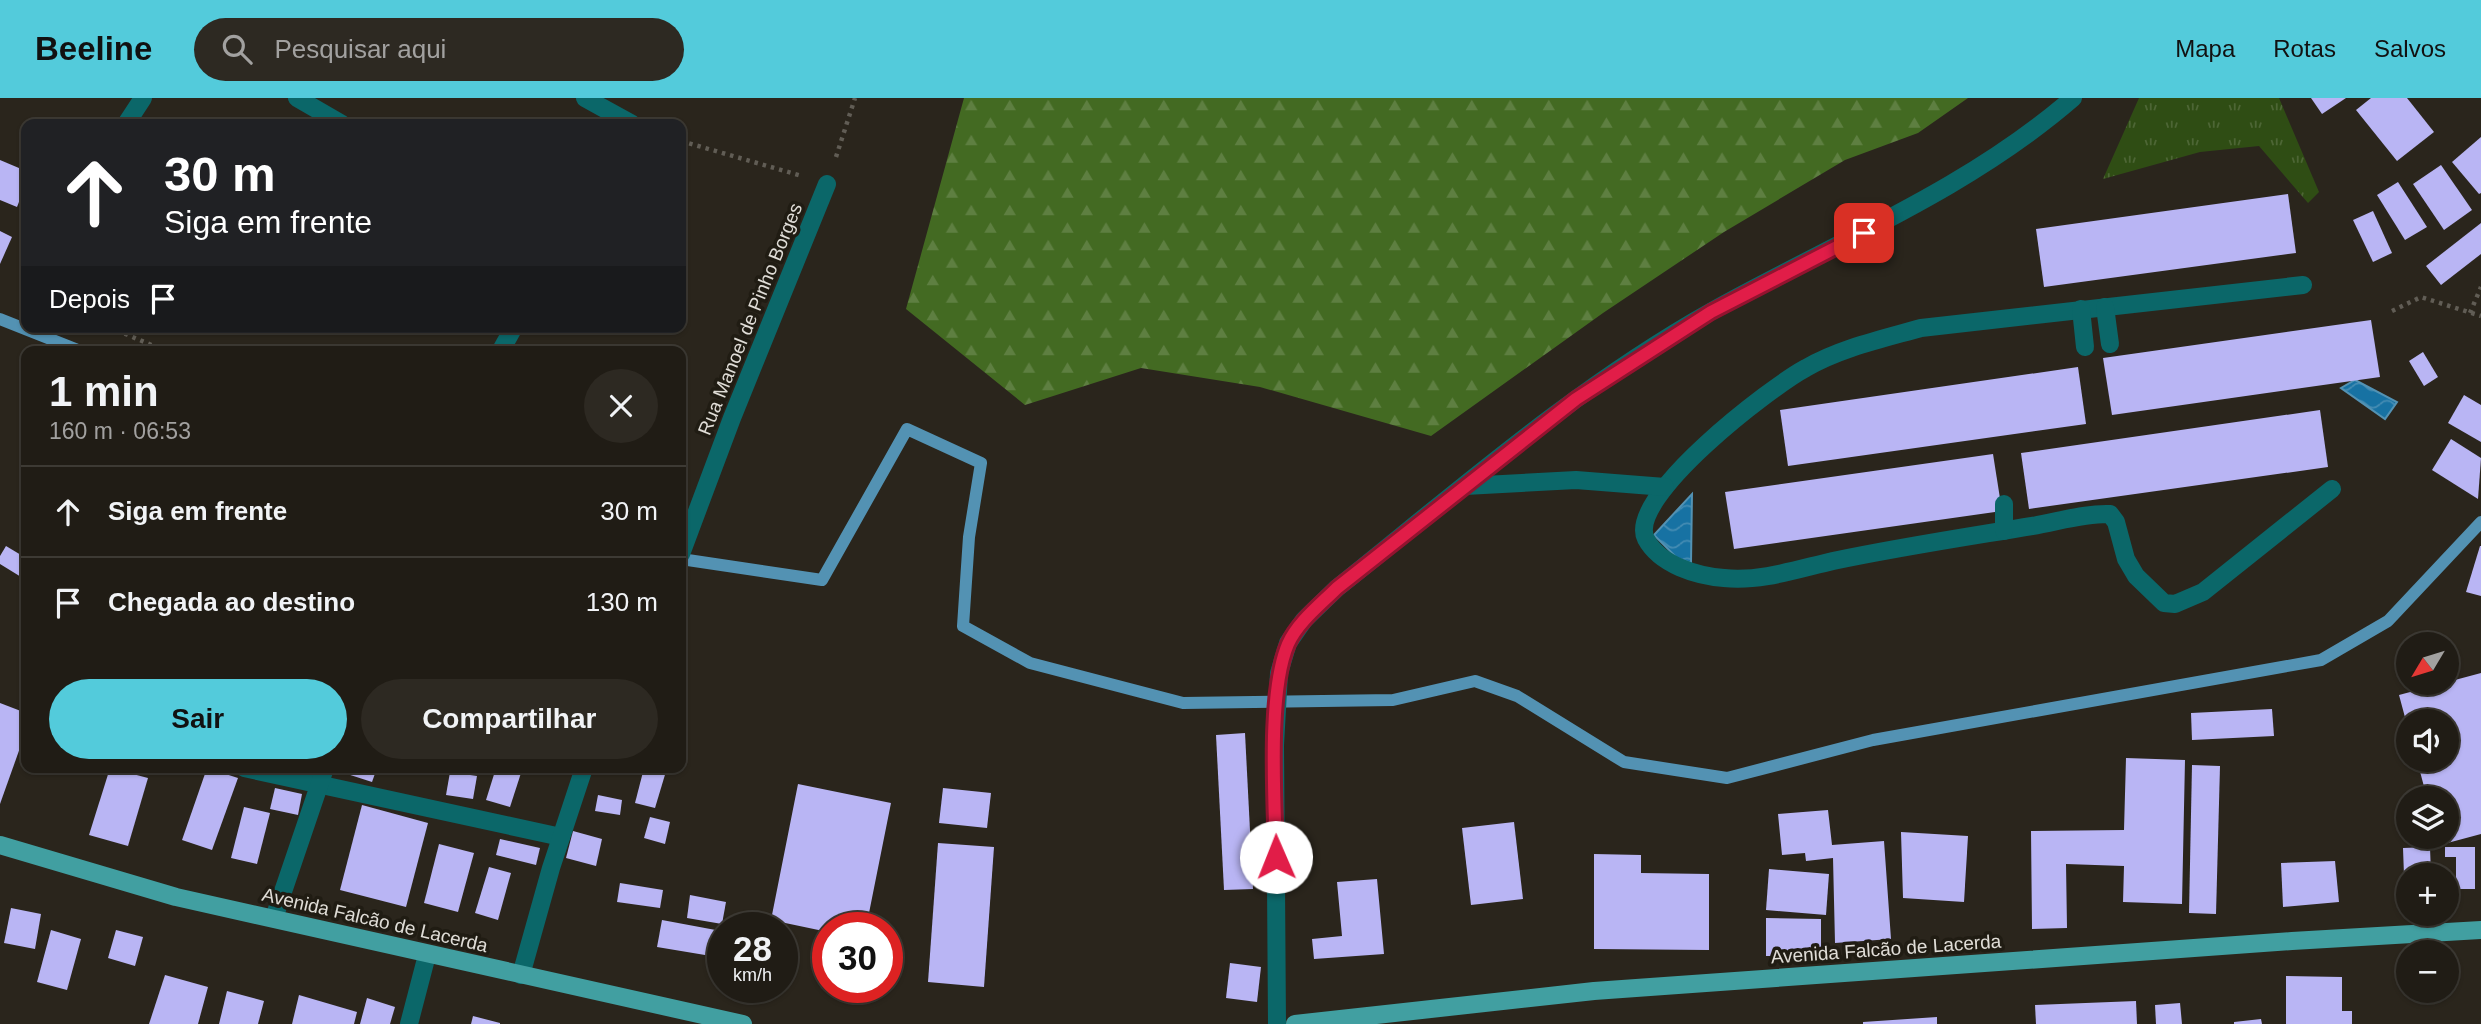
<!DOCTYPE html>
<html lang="pt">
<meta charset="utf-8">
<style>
:root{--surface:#201c15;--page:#2d2922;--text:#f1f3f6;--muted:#a2a1a0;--line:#3d3a34;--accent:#53cbdb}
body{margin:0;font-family:Helvetica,sans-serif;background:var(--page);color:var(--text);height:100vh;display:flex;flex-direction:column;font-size:26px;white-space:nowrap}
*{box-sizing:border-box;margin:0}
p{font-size:23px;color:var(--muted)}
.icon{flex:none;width:38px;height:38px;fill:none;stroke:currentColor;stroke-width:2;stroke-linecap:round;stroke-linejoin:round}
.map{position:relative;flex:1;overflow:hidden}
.details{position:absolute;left:21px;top:248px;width:665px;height:427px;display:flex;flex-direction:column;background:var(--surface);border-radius:14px;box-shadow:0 2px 5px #0004,0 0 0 2px var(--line)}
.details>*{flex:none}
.banner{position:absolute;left:21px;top:21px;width:665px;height:214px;border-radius:14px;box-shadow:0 2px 5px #0004,0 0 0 2px var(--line);background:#202124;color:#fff;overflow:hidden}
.needle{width:46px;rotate:232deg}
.buttons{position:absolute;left:2396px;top:534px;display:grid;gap:14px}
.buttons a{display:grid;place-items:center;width:63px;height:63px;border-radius:50%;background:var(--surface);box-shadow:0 2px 5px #0004,0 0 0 2px var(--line);font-size:35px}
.speed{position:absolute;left:707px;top:814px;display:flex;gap:14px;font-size:35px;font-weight:700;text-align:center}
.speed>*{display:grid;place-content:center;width:91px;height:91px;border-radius:50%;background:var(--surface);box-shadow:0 2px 5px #0004,0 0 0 2px var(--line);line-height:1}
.speed small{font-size:18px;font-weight:400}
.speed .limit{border:10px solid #d22;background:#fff;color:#111}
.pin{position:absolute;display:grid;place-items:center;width:60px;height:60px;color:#fff;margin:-30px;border-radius:14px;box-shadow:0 4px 10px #0006}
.me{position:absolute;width:77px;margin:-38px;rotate:359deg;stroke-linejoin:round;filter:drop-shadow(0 0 5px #0008)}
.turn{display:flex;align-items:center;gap:24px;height:147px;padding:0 28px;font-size:32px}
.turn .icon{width:91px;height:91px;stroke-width:2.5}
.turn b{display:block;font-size:49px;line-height:60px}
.then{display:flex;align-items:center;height:66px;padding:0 28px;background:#0003;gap:14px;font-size:26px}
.round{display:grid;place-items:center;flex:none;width:74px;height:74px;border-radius:37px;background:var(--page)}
.overview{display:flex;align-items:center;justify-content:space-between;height:119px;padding:0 28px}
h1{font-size:42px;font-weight:700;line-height:52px}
.cta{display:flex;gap:14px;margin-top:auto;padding:14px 28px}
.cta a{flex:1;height:80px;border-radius:42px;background:var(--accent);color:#111;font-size:28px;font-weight:700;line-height:80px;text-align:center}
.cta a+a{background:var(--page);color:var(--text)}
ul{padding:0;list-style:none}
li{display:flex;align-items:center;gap:21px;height:91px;padding:0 28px;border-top:2px solid var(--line)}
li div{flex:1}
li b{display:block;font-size:26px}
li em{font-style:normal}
header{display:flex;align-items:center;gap:42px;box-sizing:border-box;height:98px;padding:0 35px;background:var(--accent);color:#111}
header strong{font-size:33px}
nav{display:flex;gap:38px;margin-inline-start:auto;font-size:24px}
.search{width:490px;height:63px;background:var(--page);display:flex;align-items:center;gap:18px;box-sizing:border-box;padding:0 24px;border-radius:38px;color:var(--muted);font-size:26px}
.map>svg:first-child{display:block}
.grass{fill:url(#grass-tufts)}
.forest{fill:url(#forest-firs)}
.water{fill:url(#water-waves);stroke:#5392b3;stroke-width:2}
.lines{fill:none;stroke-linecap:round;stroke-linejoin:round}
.stream{stroke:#5392b3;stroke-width:12}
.building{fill:#b9b5f4}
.path{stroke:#615d55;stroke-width:4.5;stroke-dasharray:3.5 5;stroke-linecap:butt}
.minor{stroke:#0b6769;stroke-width:18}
.major{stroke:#419fa1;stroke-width:18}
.route-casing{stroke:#92132f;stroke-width:18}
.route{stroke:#e11d48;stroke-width:12}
.labels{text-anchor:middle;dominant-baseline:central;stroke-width:7;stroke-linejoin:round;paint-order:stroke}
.street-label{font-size:19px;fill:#e0ddd7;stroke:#201c13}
</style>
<header>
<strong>Beeline</strong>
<div class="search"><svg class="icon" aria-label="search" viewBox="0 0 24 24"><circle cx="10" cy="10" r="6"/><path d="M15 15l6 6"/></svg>Pesquisar aqui</div>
<nav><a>Mapa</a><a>Rotas</a><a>Salvos</a></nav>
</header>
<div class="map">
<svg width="2481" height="926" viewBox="0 0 2481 926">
<defs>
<pattern id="grass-tufts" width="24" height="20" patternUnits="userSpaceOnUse" patternTransform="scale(1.75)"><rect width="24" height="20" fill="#2f4d14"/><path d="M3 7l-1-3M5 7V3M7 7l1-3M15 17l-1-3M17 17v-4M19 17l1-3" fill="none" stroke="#4d6635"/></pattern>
<pattern id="forest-firs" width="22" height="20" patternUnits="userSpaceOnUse" patternTransform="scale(1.75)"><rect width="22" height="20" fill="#436a22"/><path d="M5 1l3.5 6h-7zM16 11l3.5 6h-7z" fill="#5e7f41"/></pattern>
<pattern id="water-waves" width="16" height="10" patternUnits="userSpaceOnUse" patternTransform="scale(1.75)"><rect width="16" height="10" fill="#1772a3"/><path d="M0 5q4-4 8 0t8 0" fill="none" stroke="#448cb3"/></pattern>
</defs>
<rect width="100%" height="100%" fill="#2a251c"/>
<!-- grass -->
<path class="grass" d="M2139,0H2279L2319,94L2308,105L2259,48L2200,54L2103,81Z"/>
<!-- forest -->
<path class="forest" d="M964,0H1968L1918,35L1845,62L1724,134L1603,215L1431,338L1260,289L1141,270L1025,307L906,211Z"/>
<!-- water -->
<g class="water">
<path d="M2355,282L2397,304L2385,321L2341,290Z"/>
<path d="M1692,396L1691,465L1677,460L1654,437Z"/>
</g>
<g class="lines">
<!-- stream -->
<g class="stream">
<path d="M0,221L83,254"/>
<path d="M681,461L822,482L907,331L981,365L969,439L963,528L1030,565L1183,605L1393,602L1475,583L1517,598L1624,664L1727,680L1873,642L2321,562L2388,523L2481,424"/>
</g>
</g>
<!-- building -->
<g class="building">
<path d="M2311,0H2346L2322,16Z"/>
<path d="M2371,0H2407L2434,34L2397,63L2356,12Z"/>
<path d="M2481,39V95L2479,96L2452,64Z"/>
<path d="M0,62L26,73V86L17,109L0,102Z"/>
<path d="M2441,67L2472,112L2444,132L2413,86Z"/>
<path d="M2398,84L2427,129L2405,142L2377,97Z"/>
<path d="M2288,96L2296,155L2044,189L2036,131Z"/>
<path d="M2373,113L2392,155L2373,164L2353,122Z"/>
<path d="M2481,125V156L2441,187L2426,168Z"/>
<path d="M0,133L12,139L0,166Z"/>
<path d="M2371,222L2380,279L2112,317L2103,260Z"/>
<path d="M2423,254L2438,279L2424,288L2409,263Z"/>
<path d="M2078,269L2086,326L1788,368L1780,312Z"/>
<path d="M2464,297L2481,307V344L2448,325Z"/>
<path d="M2320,312L2328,369L2029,411L2021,355Z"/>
<path d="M2451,341L2481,360L2478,401L2432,372Z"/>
<path d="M1993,356L2002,413L1734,451L1725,394Z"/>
<path d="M6,448L26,460V482L0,466V458Z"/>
<path d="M2480,448H2481V498L2466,494Z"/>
<path d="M2481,575V736L2440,747L2437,738H2446V700H2427L2417,662H2446V623H2406L2399,597Z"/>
<path d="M0,605L26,615V633L0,706Z"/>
<path d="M2272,611L2274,638L2192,642L2191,615Z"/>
<path d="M1245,635L1253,791L1224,792L1216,637Z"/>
<path d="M2126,660L2185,662L2182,806L2123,804L2124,768L2066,766L2067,830L2032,831L2031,733L2124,732Z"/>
<path d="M2192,667L2220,668L2216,816L2189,815Z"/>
<path d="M110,670L148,680L128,748L89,737Z"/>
<path d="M207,670L238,680L212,752L182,742Z"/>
<path d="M342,670H377L372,684L341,674Z"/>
<path d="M496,670L521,675L510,709L486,702Z"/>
<path d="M644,670H667L655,710L635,705Z"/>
<path d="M450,674L477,678L473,701L446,697Z"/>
<path d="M798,686L891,705L866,830H828V834L771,822Z"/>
<path d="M275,690L302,696L298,717L270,711Z"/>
<path d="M943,690L991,695L987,730L939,725Z"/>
<path d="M598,697L622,702L620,717L595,713Z"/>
<path d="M362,707L428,725L406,809L340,792Z"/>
<path d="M244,709L270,715L257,766L231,760Z"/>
<path d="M1828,712L1832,747L1884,743L1891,841L1835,845L1833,760L1806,763L1805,755L1782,757L1778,716Z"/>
<path d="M650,719L670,724L665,746L644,740Z"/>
<path d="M1514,724L1523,801L1471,807L1462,730Z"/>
<path d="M573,733L602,741L596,768L566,760Z"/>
<path d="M1901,734L1968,738L1964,804L1903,800Z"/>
<path d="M500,741L540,750L536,767L496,757Z"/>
<path d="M938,745L994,749L984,889L928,884Z"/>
<path d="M439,746L474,755L458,814L424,805Z"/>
<path d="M2430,749L2431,777H2408V805H2405L2403,750Z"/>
<path d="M2445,749H2475V791H2456V759H2445Z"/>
<path d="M1594,756L1641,757V775L1709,776V852L1594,851Z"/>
<path d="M2335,763L2339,804L2283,809L2281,765Z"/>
<path d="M489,769L511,775L498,822L475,815Z"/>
<path d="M1769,771L1829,776L1826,817L1766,812Z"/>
<path d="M1377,781L1384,856L1314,861L1312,841L1342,838L1337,784Z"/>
<path d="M620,785L663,792L660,810L617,804Z"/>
<path d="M690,797L726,804L722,826L687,820Z"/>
<path d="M11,810L41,816L35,851L4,845Z"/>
<path d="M1766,820L1821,821V858H1766Z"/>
<path d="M662,822L721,833L717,859L657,849Z"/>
<path d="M51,832L81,841L67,892L37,884Z"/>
<path d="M116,832L143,839L135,868L108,860Z"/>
<path d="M1230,865L1261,869L1257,904L1226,900Z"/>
<path d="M165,877L208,889L198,926H149Z"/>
<path d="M2286,878L2342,879V913H2352V926H2286Z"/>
<path d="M227,893L264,903L258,926H219Z"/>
<path d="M299,897L357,914L354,926H292Z"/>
<path d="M367,900L395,909L390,926H360Z"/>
<path d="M2136,903L2137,926H2036L2035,907Z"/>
<path d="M2180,905L2182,926H2156L2155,907Z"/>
<path d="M473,918L500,925V926H471Z"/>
<path d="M1937,919V926H1863V924Z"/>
<path d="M2261,921L2262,926H2234V924Z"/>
</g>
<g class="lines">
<!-- path -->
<g class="path">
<path d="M681,43L802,78"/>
<path d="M836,59L855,0"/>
<path d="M2392,213L2421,199L2481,218"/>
<path d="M2470,215L2481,189"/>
<path d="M109,229L168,254"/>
</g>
<!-- minor -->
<g class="minor">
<path d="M297,0L342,26"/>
<path d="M585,0L632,26"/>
<path d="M126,26L143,0"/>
<path d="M2303,187L1921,230C1882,241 1841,250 1806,270C1772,288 1625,400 1646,441C1660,467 1697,478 1724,480C1760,484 1798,471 1833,463C1899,449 1966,439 2032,428C2057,424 2085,415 2110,416L2116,424L2126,461L2136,478L2164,505L2175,506L2203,494L2332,391"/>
<path d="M2105,209L2110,246"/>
<path d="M2081,211L2085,249"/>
<path d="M500,254L514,229"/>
<path d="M1465,388L1576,382L1665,389"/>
<path d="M2004,406V433"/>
<path d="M681,456L732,320L827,86"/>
<path d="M244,670L561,739"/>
<path d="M274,820L325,670"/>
<path d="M521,877L551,770L584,670"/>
<path d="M409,926L427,857"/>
<path d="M1277,926L1275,647L1279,575L1288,545L1304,522L1337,490C1457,394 1578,288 1712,213C1834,145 1967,92 2073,0"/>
</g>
<!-- major -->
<g class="major">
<path d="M0,747L176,799L743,926"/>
<path d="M1295,926L1594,893L2292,843L2481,832"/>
</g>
</g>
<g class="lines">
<defs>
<path id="route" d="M1276,759C1275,704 1267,595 1288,546C1298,524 1320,507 1337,490L1576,301L1711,214L1864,135"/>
</defs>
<!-- route casing -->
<use href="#route" class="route-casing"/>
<!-- route -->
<use href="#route" class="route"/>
</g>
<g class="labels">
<!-- street labels -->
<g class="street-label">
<text transform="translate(750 221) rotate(-68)">Rua Manoel de Pinho Borges</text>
<text transform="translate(375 822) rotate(13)">Avenida Falcão de Lacerda</text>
<text transform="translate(1886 851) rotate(-4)">Avenida Falcão de Lacerda</text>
</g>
</g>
</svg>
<div class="buttons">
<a><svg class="needle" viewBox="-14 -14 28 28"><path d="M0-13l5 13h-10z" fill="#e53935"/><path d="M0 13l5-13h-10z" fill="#a2a1a0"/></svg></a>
<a><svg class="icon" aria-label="sound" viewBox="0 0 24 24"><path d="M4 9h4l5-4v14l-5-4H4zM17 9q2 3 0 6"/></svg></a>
<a><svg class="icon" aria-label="layers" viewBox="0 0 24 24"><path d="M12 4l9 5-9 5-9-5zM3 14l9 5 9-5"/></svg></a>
<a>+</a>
<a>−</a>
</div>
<div class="speed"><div>28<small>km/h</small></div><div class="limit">30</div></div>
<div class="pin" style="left:1864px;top:135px;background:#d93025"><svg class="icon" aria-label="arrive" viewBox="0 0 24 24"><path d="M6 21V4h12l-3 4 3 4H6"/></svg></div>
<svg class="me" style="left:1276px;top:759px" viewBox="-20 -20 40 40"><circle r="19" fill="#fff"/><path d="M0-13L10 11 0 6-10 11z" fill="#e11d48"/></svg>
<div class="banner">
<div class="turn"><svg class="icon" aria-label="ahead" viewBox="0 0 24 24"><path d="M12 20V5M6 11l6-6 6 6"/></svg><div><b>30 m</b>Siga em frente</div></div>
<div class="then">Depois<svg class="icon" aria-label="arrive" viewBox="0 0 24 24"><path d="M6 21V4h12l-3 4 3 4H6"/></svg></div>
</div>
<section class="details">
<div class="overview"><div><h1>1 min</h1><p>160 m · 06:53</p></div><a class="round"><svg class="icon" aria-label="close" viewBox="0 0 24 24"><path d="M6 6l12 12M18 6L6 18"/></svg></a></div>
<ul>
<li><svg class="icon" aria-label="ahead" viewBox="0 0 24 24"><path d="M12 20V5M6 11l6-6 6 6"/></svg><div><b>Siga em frente</b></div><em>30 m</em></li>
<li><svg class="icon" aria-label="arrive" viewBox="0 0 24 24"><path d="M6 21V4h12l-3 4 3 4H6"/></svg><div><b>Chegada ao destino</b></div><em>130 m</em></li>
</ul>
<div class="cta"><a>Sair</a><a>Compartilhar</a></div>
</section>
</div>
